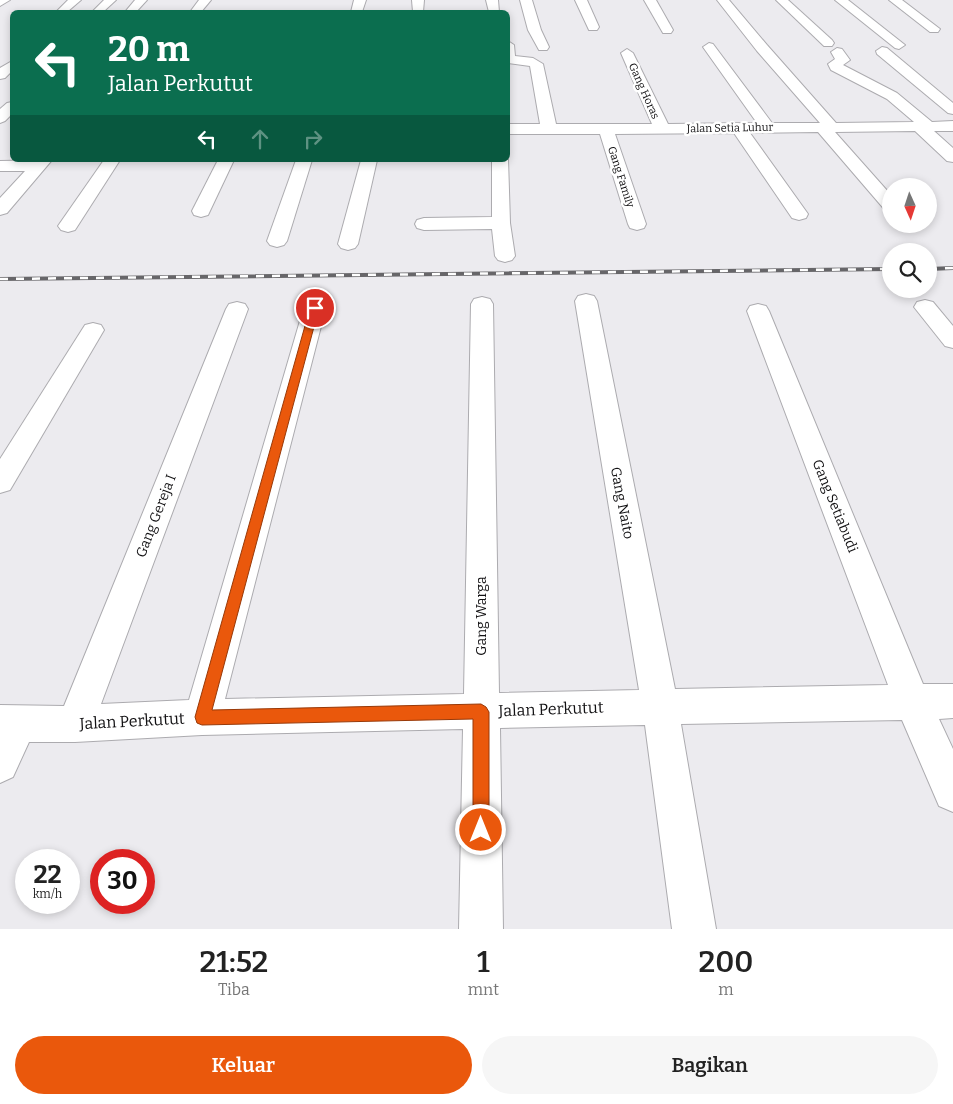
<!DOCTYPE html>
<html lang="id">
<style>
:root{--surface:#fff;--page:#f6f6f6;--text:#222;--muted:#767676;--accent:#ea580c}
body{margin:0;font-family:Bitter,serif;background:var(--page);color:var(--text);height:100vh;display:flex;flex-direction:column;font-size:19px;white-space:nowrap}
*{box-sizing:border-box;margin:0}
p{font-size:16px;color:var(--muted)}
.icon{flex:none;width:28px;height:28px;fill:none;stroke:currentColor;stroke-width:2;stroke-linecap:round;stroke-linejoin:round}
.map{position:relative;height:929px;overflow:hidden}
.details{display:flex;flex-direction:column;background:var(--surface);flex:1}
.details>*{flex:none}
.top-card{position:absolute;left:10px;top:10px;width:500px;height:152px;border-radius:8px;box-shadow:0 2px 8px #0003;background:#0b6e4f;color:#fff;overflow:hidden}
.needle{width:32px;rotate:177deg}
.buttons{position:absolute;left:882px;top:178px;display:grid;gap:10px}
.buttons a{display:grid;place-items:center;width:55px;height:55px;border-radius:50%;background:var(--surface);box-shadow:0 2px 8px #0003;font-size:25px}
.speed{position:absolute;left:15px;top:849px;display:flex;gap:10px;font-size:25px;font-weight:700;text-align:center}
.speed>*{display:grid;place-content:center;width:65px;height:65px;border-radius:50%;background:var(--surface);box-shadow:0 2px 8px #0003;line-height:1}
.speed small{font-size:12px;font-weight:400}
.speed .limit{border:8px solid #d22;background:#fff;color:#111}
.pin{position:absolute;display:grid;place-items:center;width:42px;height:42px;color:#fff;margin:-21px;border:2px solid #fff;border-radius:50%;box-shadow:0 1px 5px #0007}
.me{position:absolute;width:55px;margin:-28px;rotate:0deg;stroke-linejoin:round;filter:drop-shadow(0 0 4px #0008)}
.turn{display:flex;align-items:center;gap:18px;height:105px;padding:0 15px;font-size:22px}
.turn .icon{width:65px;height:65px;stroke-width:2.5}
.turn b{display:block;font-size:35px;line-height:42px}
.lanes{display:flex;align-items:center;height:48px;padding:0 15px;background:#0003;justify-content:center;gap:25px;direction:ltr}
.lanes .off{opacity:.35}
.eta{display:flex;justify-content:space-evenly;align-items:center;height:85px;text-align:center}
.eta b{font-size:30px;font-weight:600;line-height:35px}
.primary-button{display:flex;gap:10px;margin-top:auto;padding:10px 15px}
.primary-button a{flex:1;height:58px;border-radius:30px;background:var(--accent);color:#fff;font-size:20px;font-weight:600;line-height:58px;text-align:center}
.primary-button a+a{background:var(--page);color:var(--text)}
.map>svg:first-child{display:block}
.lines{fill:none;stroke-linecap:round;stroke-linejoin:round}
.street-casing{stroke:#acabaf;stroke-width:2}
.street{fill:#fff;fill-rule:evenodd}
.rail-casing{stroke:#676669;stroke-width:4}
.rail{stroke:#fff;stroke-width:2.5;stroke-dasharray:8;stroke-linecap:butt}
.route{fill:#ea580c;stroke:#983908}
.labels{text-anchor:middle;dominant-baseline:central;stroke-width:5;stroke-linejoin:round;paint-order:stroke}
.far-street-label{font-size:11px;fill:#121113;stroke:#fff}
.street-label{font-size:14px;fill:#121113;stroke:#fff}
.near-street-label{font-size:16px;fill:#121113;stroke:#fff}
</style>
<div class="map">
<svg width="953" height="929" viewBox="0 0 953 929">
<rect width="100%" height="100%" fill="#ecebef"/>
<g class="lines">
<defs>
<g id="street">
<path d="M0,0H10L0,6Z"/>
<path d="M68,0H81L67,12H56Z"/>
<path d="M104,0H116L103,12H92Z"/>
<path d="M135,0H147L136,12H125Z"/>
<path d="M199,0H211L201,12H190Z"/>
<path d="M354,0H366L362,12H351Z"/>
<path d="M412,0H424L423,12H413Z"/>
<path d="M486,0H498L499,12H489Z"/>
<path d="M520,0H532L541,30L549,47L547,50H539L528,30Z"/>
<path d="M575,0H587L599,27L597,30H589Z"/>
<path d="M644,0H656L673,30L671,33H663Z"/>
<path d="M717,0H729L767,45L836,123L914,122L887,99L831,70L828,64L835,59L831,52L837,48L842,49L850,60L843,65L897,93L932,122L953,121V131H934L953,148V162L947,161L915,131L835,132L891,195V212L885,210L818,132L750,133L808,214L806,218L799,220L792,218L734,133L615,134L646,224L644,228L637,230L630,228L628,224L600,134H508V124H540L530,66L508,63V41L514,45L515,56L533,58L543,64L556,124H652L621,53L627,49L633,53L668,124L757,123L703,47L709,43L713,44L772,123H820L757,51Z"/>
<path d="M776,0H788L832,40L834,43L832,46H824Z"/>
<path d="M835,0H848L905,45L899,49L895,48Z"/>
<path d="M889,0H902L940,29L938,32H930Z"/>
<path d="M882,47L887,48L953,103V114L948,113L877,54L876,51Z"/>
<path d="M12,61V71L5,78L0,79V68Z"/>
<path d="M12,102V114L5,121L0,123V109L7,103Z"/>
<path d="M508,159L510,223L515,256L512,260L505,262L498,260L495,256L492,229L424,230L417,228L415,224L417,220L424,218L492,217V160Z"/>
<path d="M52,160L7,213L0,215V198L25,171H0V161Z"/>
<path d="M104,160H120L75,230L68,232L61,230L58,226Z"/>
<path d="M218,160H234L208,215L201,217L194,215L192,211Z"/>
<path d="M296,160H312L287,241L284,245L277,247L270,245L267,241Z"/>
<path d="M361,160H377L358,244L355,248L348,250L341,248L338,244Z"/>
<path d="M586,294L594,296L597,301L675,689L888,685L747,311L750,306L758,304L766,306L769,311L923,684H953V718L939,719L953,749V812L939,806L902,720L681,724L716,929H672L645,725L500,728L503,929H459L463,729L202,735L75,742H29L13,777L0,783V705L64,706L226,309L229,304L237,302L245,304L248,309L101,704L189,700L304,307L307,302L315,300L323,302L326,307L225,699L464,694L471,304L474,299L482,297L490,299L493,304L499,693L639,690L575,301L578,296Z"/>
<path d="M925,300L933,302L953,326V348L945,346L914,307L917,302Z"/>
<path d="M93,323L101,325L104,330L10,490L0,493V459L85,325Z"/>
</g>
</defs>
<!-- street casing -->
<use href="#street" class="street-casing"/>
<!-- street -->
<use href="#street" class="street"/>
<defs>
<g id="rail">
<path d="M929,269L953,268"/>
<path d="M0,279L891,269"/>
</g>
</defs>
<!-- rail casing -->
<use href="#rail" class="rail-casing"/>
<!-- rail -->
<use href="#rail" class="rail"/>
</g>
<!-- route -->
<path class="route" d="M315,305L319,308L212,710L481,704L486,707L489,712V830L487,836L481,839L475,836L473,830V719L202,725L197,723L195,717L310,308Z"/>
<g class="labels">
<!-- far-street labels -->
<g class="far-street-label">
<text transform="translate(644 91) rotate(66)">Gang Horas</text>
<text transform="translate(730 128) rotate(-1)">Jalan Setia Luhur</text>
<text transform="translate(621 177) rotate(72)">Gang Family</text>
</g>
<!-- street labels -->
<g class="street-label">
<text transform="translate(622 503) rotate(79)">Gang Naito</text>
<text transform="translate(835 506) rotate(68)">Gang Setiabudi</text>
<text transform="translate(156 516) rotate(-69)">Gang Gereja I</text>
<text transform="translate(481 616) rotate(-90)">Gang Warga</text>
</g>
<!-- near-street labels -->
<g class="near-street-label">
<text transform="translate(551 709) rotate(-2)">Jalan Perkutut</text>
<text transform="translate(132 721) rotate(-3)">Jalan Perkutut</text>
</g>
</g>
</svg>
<div class="buttons">
<a><svg class="needle" viewBox="-14 -14 28 28"><path d="M0-13l5 13h-10z" fill="#e53935"/><path d="M0 13l5-13h-10z" fill="#767676"/></svg></a>
<a><svg class="icon" aria-label="search" viewBox="0 0 24 24"><circle cx="10" cy="10" r="6"/><path d="M15 15l6 6"/></svg></a>
</div>
<div class="speed"><div>22<small>km/h</small></div><div class="limit">30</div></div>
<div class="pin" style="left:315px;top:308px;background:#d93025"><svg class="icon" aria-label="arrive" viewBox="0 0 24 24"><path d="M6 21V4h12l-3 4 3 4H6"/></svg></div>
<svg class="me" style="left:481px;top:830px" viewBox="-20 -20 40 40"><circle r="17" fill="#ea580c" stroke="#fff" stroke-width="3"/><path d="M0-11L8 9 0 5-8 9z" fill="#fff"/></svg>
<div class="top-card">
<div class="turn"><svg class="icon" aria-label="left" viewBox="0 0 24 24"><path d="M17 20v-9H6M10 6l-5 5 5 5"/></svg><div><b>20 m</b>Jalan Perkutut</div></div>
<div class="lanes"><svg class="icon" aria-label="left" viewBox="0 0 24 24"><path d="M17 20v-9H6M10 6l-5 5 5 5"/></svg><svg class="icon off" aria-label="ahead" viewBox="0 0 24 24"><path d="M12 20V5M6 11l6-6 6 6"/></svg><svg class="icon off" aria-label="right" viewBox="0 0 24 24"><path d="M7 20v-9h11M14 6l5 5-5 5"/></svg></div>
</div>
</div>
<section class="details">
<div class="eta">
<div><b>21:52</b><p>Tiba</p></div>
<div><b>1</b><p>mnt</p></div>
<div><b>200</b><p>m</p></div>
</div>
<div class="primary-button"><a>Keluar</a><a>Bagikan</a></div>
</section>
